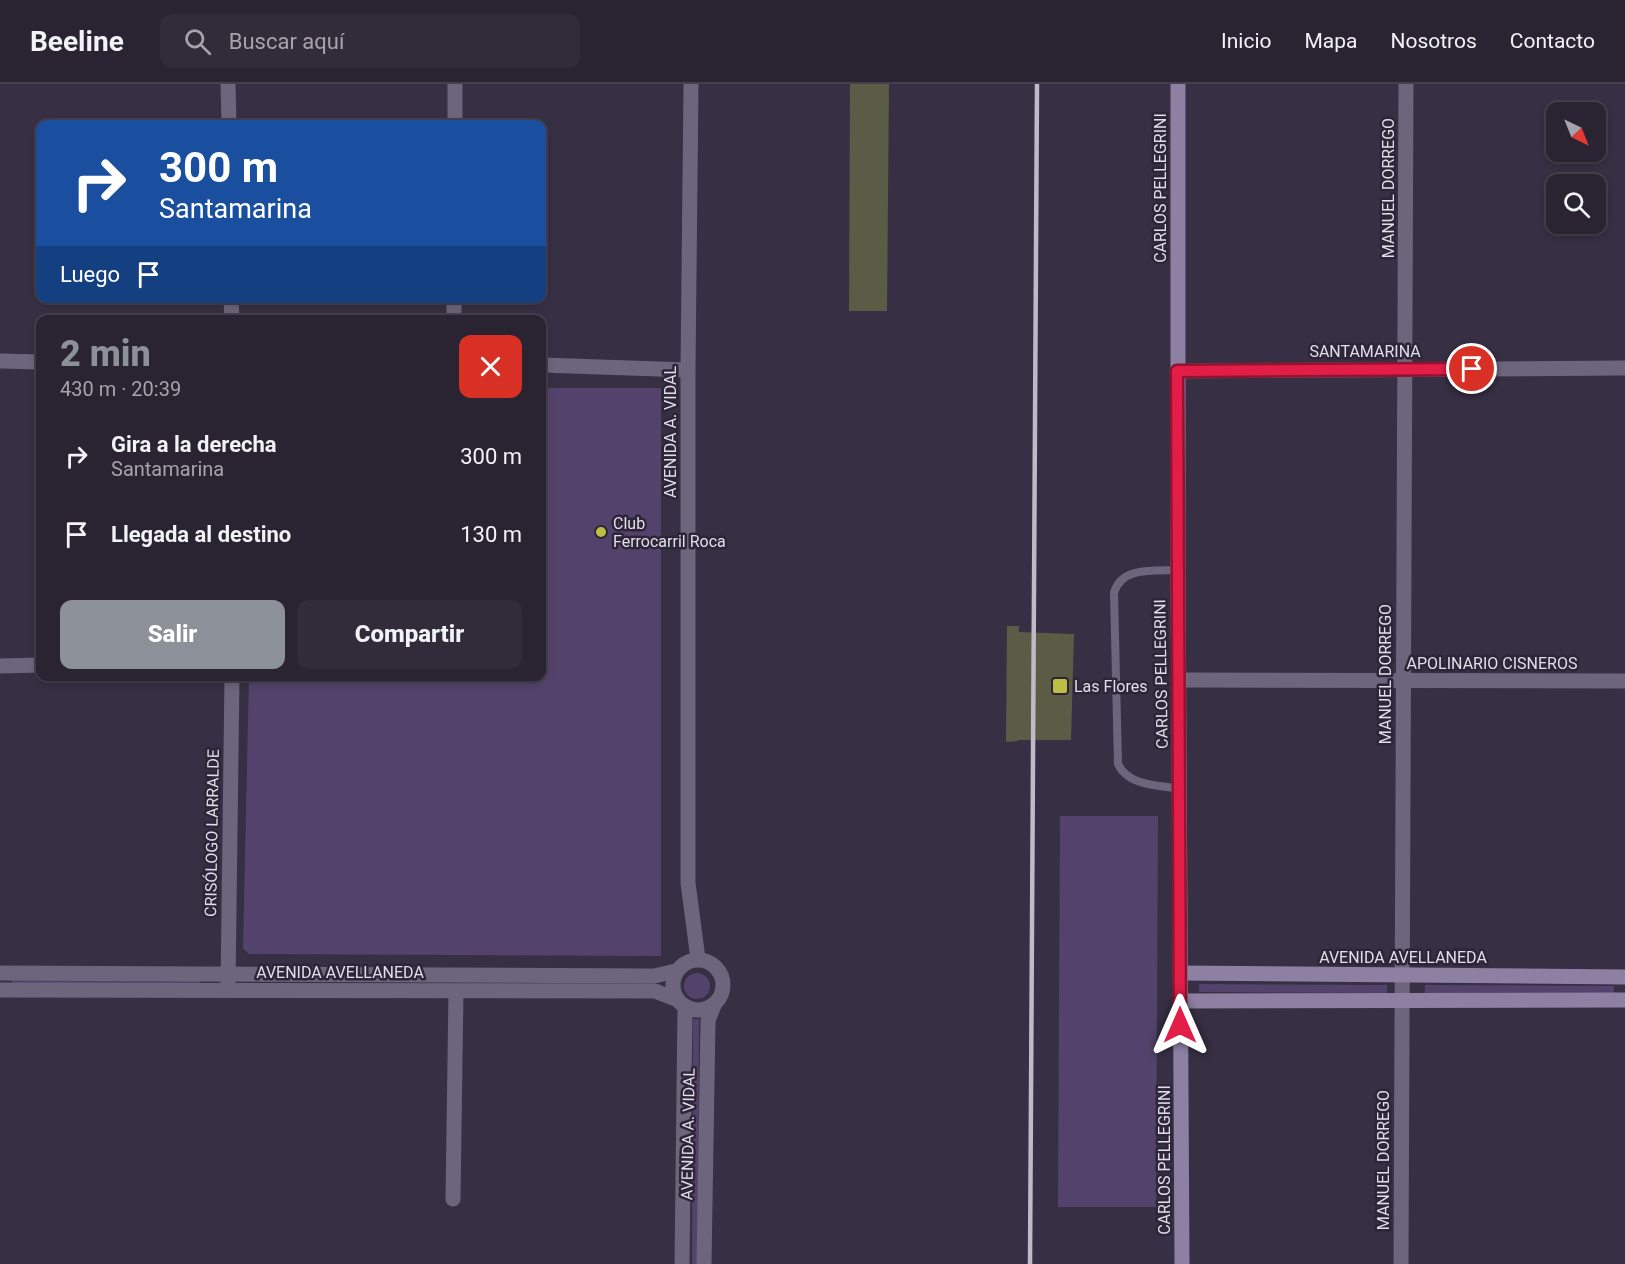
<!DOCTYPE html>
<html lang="es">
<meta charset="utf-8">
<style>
:root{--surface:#292332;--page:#312b3a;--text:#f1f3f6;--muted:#a5a4ac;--line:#45404d;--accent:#8c9099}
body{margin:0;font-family:Roboto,sans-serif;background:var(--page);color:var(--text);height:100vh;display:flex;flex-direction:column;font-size:22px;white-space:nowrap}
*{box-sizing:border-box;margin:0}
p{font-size:20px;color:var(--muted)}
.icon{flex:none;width:33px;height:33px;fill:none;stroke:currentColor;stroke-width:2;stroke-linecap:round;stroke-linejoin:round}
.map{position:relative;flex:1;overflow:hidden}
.side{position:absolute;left:36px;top:231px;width:510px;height:366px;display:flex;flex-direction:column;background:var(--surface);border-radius:12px;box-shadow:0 3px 9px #0003,0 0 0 2px var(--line)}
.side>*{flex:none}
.top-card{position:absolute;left:36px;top:36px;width:510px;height:183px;border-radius:12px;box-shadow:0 3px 9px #0003,0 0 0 2px var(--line);background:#1a4fa0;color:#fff;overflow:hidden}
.needle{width:39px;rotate:137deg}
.tools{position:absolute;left:1546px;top:18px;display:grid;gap:12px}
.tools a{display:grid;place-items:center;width:60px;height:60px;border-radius:12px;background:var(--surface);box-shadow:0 3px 9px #0003,0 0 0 2px var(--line);font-size:30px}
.pin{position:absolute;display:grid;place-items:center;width:51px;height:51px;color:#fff;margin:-26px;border:3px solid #fff;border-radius:50%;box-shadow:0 2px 6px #0007}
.me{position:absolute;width:66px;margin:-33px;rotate:0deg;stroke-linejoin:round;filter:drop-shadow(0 0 4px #0008)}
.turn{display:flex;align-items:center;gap:21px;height:126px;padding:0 24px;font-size:27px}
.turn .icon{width:78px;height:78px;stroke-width:2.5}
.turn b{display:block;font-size:42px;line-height:51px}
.then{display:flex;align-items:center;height:57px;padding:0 24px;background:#0003;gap:12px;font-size:22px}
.round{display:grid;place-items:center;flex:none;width:63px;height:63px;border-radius:12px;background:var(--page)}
.head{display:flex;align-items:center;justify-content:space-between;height:102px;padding:0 24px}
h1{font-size:36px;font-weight:800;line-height:45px;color:var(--accent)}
.cta{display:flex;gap:12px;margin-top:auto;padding:12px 24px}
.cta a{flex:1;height:69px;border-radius:12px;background:var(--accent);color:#fff;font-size:24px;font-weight:800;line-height:69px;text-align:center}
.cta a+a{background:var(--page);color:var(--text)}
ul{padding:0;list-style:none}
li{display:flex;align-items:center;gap:18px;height:78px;padding:0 24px}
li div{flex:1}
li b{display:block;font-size:22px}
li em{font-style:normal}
header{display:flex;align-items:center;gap:36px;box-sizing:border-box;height:84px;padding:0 30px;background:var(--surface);border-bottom:2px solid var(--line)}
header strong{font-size:28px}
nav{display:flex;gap:33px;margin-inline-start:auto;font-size:21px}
.search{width:420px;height:54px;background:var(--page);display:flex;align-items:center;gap:15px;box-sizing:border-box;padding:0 21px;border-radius:12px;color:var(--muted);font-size:22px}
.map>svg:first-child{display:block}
.green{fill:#53436c}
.building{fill:#5a5c45}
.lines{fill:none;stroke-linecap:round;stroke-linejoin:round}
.service{stroke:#6d657b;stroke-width:8}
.minor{stroke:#6d657b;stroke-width:15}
.tertiary{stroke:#6d657b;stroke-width:15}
.secondary{stroke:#8d80a3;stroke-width:15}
.rail{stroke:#bebac7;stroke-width:4.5}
.route-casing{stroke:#92132f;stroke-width:15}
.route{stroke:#e11d48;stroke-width:10}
.poi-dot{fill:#bcbf43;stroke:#2d2538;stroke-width:2}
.labels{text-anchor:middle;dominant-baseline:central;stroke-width:5;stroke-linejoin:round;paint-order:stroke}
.street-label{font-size:16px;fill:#e1dde9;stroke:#2d2538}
.poi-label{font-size:16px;fill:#e1dde9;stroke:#2d2538;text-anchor:start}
</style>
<header>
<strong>Beeline</strong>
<div class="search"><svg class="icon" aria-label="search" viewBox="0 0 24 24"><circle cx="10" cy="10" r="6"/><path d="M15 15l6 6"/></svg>Buscar aquí</div>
<nav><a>Inicio</a><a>Mapa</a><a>Nosotros</a><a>Contacto</a></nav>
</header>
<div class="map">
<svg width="1625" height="1180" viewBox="0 0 1625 1180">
<rect width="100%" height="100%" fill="#372f43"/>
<!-- green -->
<g class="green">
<path d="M542,304H661V872L249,870L243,864L249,593L542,592Z"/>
<path d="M1060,732H1158L1156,1123H1058Z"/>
<circle cx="697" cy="902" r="13"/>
<path d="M12,895L200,896V904L12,902Z"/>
<path d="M1199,900L1387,901V909L1199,908Z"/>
<path d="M1425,901L1614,902V910L1425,909Z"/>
<path d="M693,935H699L698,1180H692Z"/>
</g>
<!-- building -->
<g class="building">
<path d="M850,0H889L887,227H849Z"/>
<path d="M1007,542H1019V548L1074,550L1071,656H1018V657L1006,658Z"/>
</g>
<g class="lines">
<!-- service -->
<path class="service" d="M1178,486C1155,487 1121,482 1114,509L1118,680C1128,702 1158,701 1180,705"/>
<!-- minor -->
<g class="minor">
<path d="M228,0L229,40"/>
<path d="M455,40V0"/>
<path d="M231,214L232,236"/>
<path d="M454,236V214"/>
<path d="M0,277L40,278"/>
<path d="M542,281L688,286"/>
<path d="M1177,287L1625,284"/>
<path d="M0,582L40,581"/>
<path d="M1179,596L1625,597"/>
<path d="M228,903L232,592"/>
<path d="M453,1115L456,907"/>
<path d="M1401,1180L1406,0"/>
</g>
<!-- tertiary -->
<g class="tertiary">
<path d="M691,0L688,286V799L698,875"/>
<circle cx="698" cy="901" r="25"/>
<path d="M0,889L654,892L676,887"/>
<path d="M0,906L655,907L678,916"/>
<path d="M682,1180L685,922"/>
<path d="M704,1180L708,937L714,921"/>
</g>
<!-- secondary -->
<g class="secondary">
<path d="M1178,0V486L1182,1180"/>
<path d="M1180,889L1625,893"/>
<path d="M1180,917L1625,916"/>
</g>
<!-- rail -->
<path class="rail" d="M1030,1180L1037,0"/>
</g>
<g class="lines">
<defs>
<path id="route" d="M1180,941L1177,287L1472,285"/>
</defs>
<!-- route casing -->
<use href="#route" class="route-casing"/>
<!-- route -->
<use href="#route" class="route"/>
</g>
<!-- markers -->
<g class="poi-dot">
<circle cx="601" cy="448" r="6"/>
<rect x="1052" y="594" width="16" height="16" rx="3"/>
</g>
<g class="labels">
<!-- street labels -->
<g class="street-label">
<text transform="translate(1160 104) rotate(-90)">CARLOS PELLEGRINI</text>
<text transform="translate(1388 104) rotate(-90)">MANUEL DORREGO</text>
<text x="1365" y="267">SANTAMARINA</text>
<text transform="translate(670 348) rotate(-90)">AVENIDA A. VIDAL</text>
<text x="1492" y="579">APOLINARIO CISNEROS</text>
<text transform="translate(1161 590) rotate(-91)">CARLOS PELLEGRINI</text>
<text transform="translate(1385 590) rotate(-90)">MANUEL DORREGO</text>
<text transform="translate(212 749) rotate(-89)">CRISÓLOGO LARRALDE</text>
<text x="1403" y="873">AVENIDA AVELLANEDA</text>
<text x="340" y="888">AVENIDA AVELLANEDA</text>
<text transform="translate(688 1050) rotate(-89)">AVENIDA A. VIDAL</text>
<text transform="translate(1164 1076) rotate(-90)">CARLOS PELLEGRINI</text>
<text transform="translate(1383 1076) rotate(-90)">MANUEL DORREGO</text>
</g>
<!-- poi labels -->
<g class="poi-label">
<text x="613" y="439">Club<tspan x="613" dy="18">Ferrocarril Roca</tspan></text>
<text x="1074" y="602">Las Flores</text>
</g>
</g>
</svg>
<div class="tools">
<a><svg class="needle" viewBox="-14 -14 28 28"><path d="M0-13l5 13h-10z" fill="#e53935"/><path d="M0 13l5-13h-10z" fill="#a5a4ac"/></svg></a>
<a><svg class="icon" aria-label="search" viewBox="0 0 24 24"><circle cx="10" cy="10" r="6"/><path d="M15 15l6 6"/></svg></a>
</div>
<div class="pin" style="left:1472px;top:285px;background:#d93025"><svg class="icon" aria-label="arrive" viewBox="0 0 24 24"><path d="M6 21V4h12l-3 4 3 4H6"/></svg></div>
<svg class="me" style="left:1180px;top:941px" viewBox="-20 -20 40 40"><path d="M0-17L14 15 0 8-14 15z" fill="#e11d48" stroke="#fff" stroke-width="4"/></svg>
<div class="top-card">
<div class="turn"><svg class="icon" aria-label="right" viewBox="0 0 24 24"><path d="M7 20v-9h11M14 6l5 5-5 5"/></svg><div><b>300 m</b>Santamarina</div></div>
<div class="then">Luego<svg class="icon" aria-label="arrive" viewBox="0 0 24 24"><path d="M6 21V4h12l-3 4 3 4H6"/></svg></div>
</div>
<section class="side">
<div class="head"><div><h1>2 min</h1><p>430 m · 20:39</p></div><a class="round" style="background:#d93025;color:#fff"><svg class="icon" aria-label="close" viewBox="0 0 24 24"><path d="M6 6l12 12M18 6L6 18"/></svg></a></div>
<ul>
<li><svg class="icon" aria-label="right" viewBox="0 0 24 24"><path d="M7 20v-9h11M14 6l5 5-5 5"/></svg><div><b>Gira a la derecha</b><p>Santamarina</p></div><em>300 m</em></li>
<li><svg class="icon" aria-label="arrive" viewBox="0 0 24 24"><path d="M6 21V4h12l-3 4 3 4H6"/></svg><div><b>Llegada al destino</b></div><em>130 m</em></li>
</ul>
<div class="cta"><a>Salir</a><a>Compartir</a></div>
</section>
</div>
